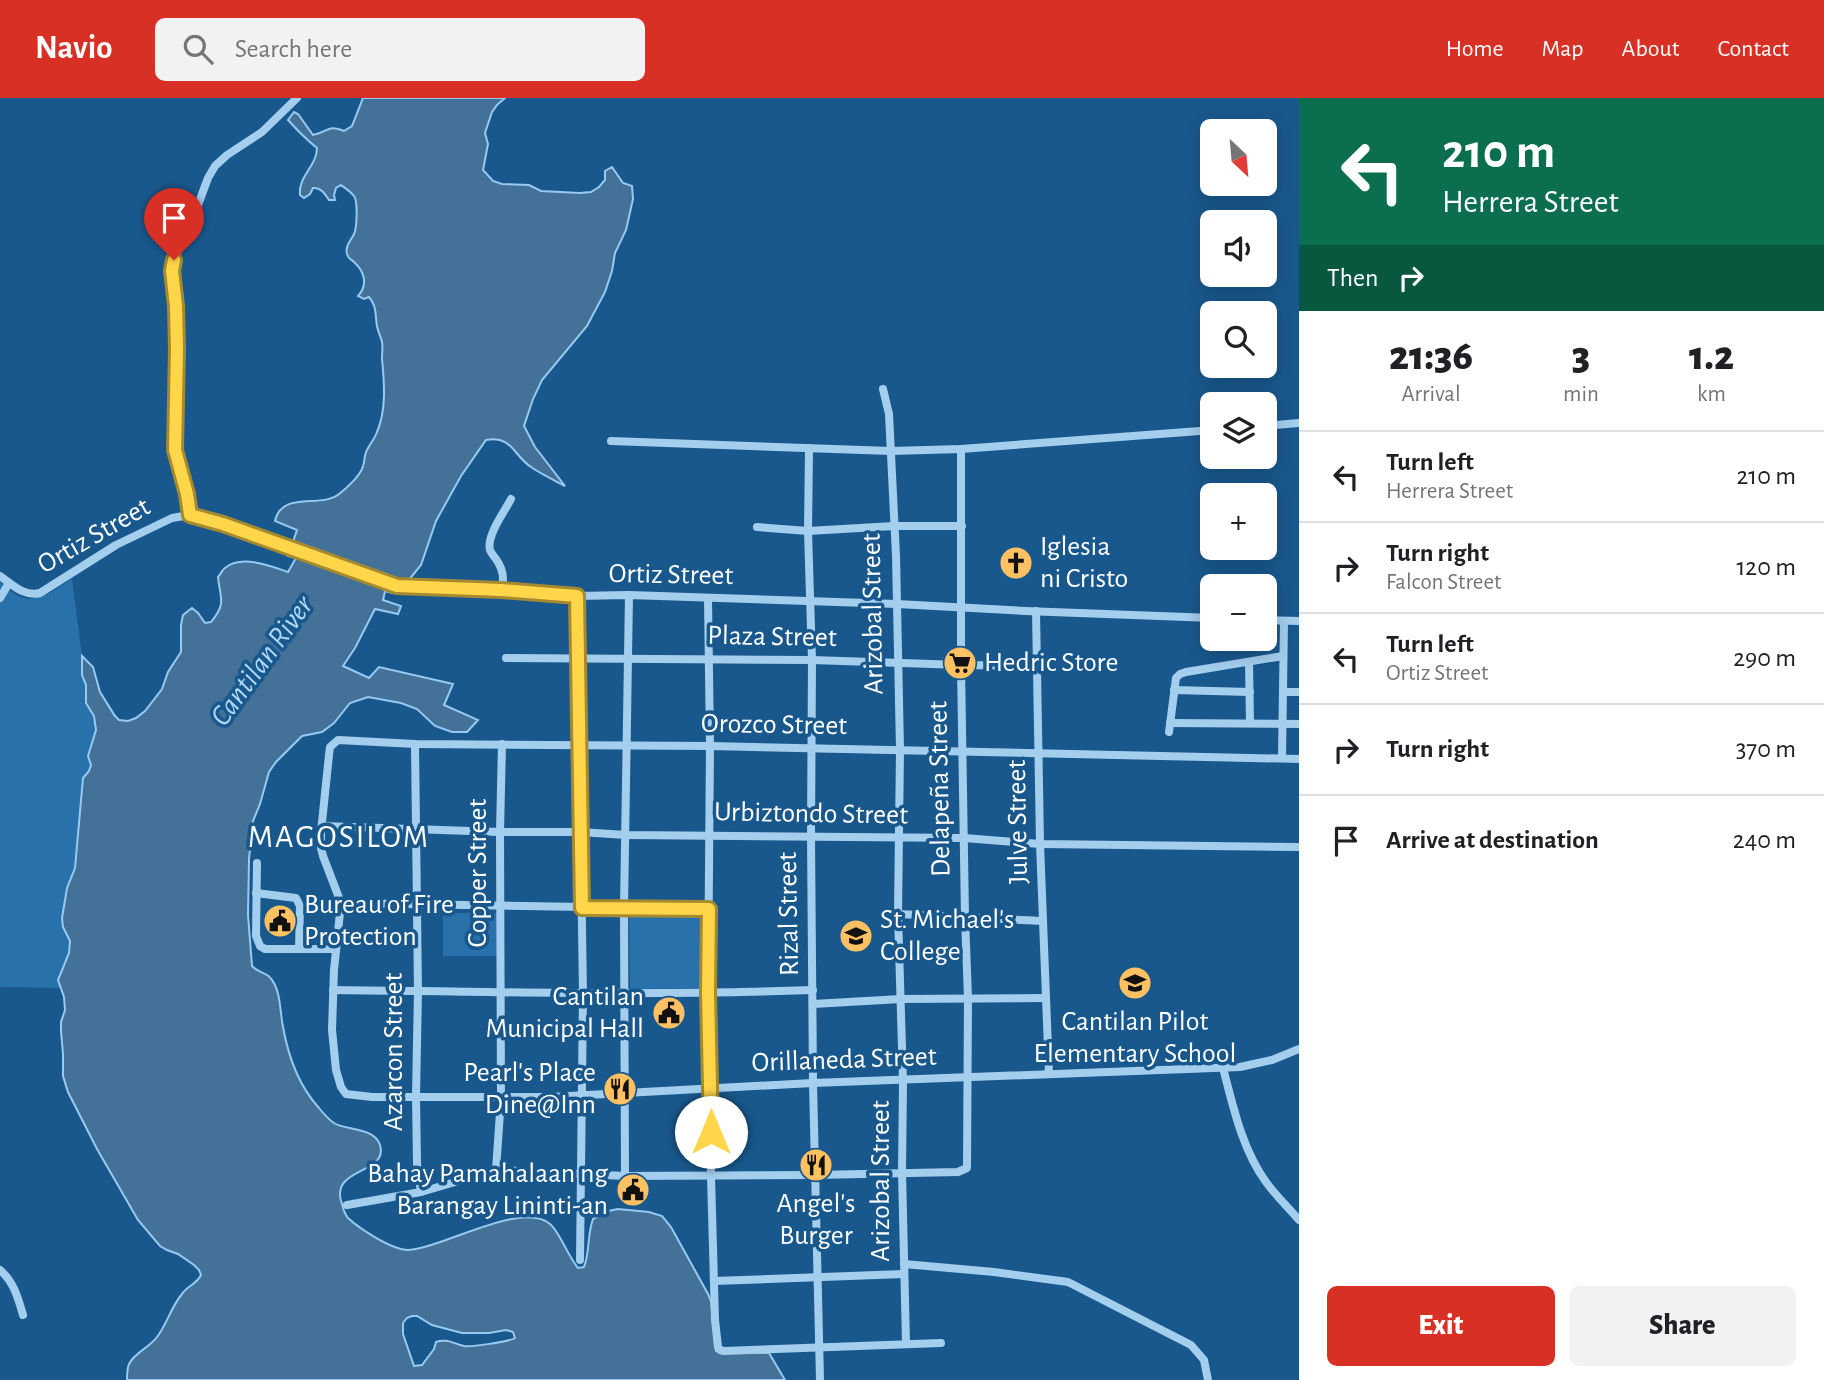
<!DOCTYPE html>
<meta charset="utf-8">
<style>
:root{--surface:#fff;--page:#f2f2f2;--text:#202124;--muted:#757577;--line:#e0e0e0;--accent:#d93025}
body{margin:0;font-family:"Alegreya Sans",sans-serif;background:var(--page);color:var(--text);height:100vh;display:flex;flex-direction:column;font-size:26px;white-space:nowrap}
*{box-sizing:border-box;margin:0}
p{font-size:23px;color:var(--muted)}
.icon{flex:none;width:38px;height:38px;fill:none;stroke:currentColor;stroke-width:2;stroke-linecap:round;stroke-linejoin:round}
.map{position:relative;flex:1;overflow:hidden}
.panel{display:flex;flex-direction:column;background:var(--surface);width:525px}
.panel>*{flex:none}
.top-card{background:#0b6e4f;color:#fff;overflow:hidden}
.needle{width:46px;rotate:154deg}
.tools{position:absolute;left:1200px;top:21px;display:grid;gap:14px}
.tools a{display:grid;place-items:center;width:77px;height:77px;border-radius:10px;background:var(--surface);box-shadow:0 4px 18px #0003;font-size:35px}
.pin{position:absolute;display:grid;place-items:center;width:60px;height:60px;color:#fff;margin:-72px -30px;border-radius:50% 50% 50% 0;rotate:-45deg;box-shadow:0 0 7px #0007}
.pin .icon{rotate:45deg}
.me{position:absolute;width:77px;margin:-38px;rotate:0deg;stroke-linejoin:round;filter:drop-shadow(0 0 5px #0008)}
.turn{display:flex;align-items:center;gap:24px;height:147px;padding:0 28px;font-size:32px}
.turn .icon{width:91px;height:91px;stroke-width:2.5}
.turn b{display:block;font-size:49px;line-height:60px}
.then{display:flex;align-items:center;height:66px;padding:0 28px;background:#0003;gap:14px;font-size:26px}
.eta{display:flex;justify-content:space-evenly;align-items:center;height:119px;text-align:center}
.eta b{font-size:42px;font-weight:800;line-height:49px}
.cta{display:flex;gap:14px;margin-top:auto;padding:14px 28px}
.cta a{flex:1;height:80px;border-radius:10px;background:var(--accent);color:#fff;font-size:28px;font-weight:800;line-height:80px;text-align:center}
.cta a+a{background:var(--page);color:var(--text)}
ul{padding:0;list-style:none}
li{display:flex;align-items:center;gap:21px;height:91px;padding:0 28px;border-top:2px solid var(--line)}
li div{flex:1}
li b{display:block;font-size:26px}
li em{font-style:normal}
header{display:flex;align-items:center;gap:42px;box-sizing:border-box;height:98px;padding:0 35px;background:var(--accent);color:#fff}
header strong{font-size:33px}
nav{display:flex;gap:38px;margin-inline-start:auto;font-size:24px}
.search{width:490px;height:63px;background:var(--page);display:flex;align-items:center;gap:18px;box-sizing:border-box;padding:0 24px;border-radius:10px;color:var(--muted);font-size:26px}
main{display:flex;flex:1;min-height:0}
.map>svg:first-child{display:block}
.green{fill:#2871aa}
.water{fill:#437197;stroke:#97caf1;stroke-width:2;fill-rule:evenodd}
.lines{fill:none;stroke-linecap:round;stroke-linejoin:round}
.minor{stroke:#a4ceee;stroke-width:8}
.route-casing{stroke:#a68a30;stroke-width:18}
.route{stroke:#ffd54a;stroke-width:12}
.labels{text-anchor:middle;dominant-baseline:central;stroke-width:7;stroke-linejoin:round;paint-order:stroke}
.street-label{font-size:28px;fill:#fff;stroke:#19588d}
.poi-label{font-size:28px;fill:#fff;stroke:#19588d;text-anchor:start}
.water-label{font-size:30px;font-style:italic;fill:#b0d7f6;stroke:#19588d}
.quarter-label{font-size:32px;letter-spacing:2px;fill:#fff;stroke:#19588d}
</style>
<header>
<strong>Navio</strong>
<div class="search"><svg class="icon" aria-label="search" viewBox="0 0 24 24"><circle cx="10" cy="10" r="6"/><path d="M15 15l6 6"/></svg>Search here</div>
<nav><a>Home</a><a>Map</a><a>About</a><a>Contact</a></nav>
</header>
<main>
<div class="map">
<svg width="1299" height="1282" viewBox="0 0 1299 1282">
<rect width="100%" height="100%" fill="#19588d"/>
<!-- green -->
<g class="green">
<path d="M72,481L82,558V577L86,587V605L94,618L96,632L88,658L91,667L89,673L83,680L75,770L67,790L63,829L70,843L62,890L0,889V485L1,484C6,489 12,495 19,498C37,507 57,490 72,481Z"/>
<rect x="443" y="815" width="55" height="43"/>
<path d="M629,815L705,816L704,890L630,891Z"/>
</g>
<!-- water -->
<path class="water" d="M363,0H505L497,7L492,14L485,35L488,46L483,72L493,83L502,86L529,87L541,93L580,95L591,94L599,89L605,82V73L612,69L623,85L632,88L633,101L626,132L615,155L612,173L605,194L587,228L542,282L533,301L524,328L535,349L565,388C554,382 541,376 531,369C513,357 512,337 486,342L461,378L436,423L421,467L408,483L398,484L393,495L385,493L383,502L401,508L398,516L375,511L355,550L343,568L369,580L379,569L453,586L444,607L478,622L467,634H452L435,628L417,611L401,605L368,599L350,605L334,625L322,634L302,638L276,664L269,674L260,706L253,723L249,761L248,817L252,868C260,877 268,872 275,887C281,899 280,915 283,929C288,957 299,988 319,1010C323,1015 328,1021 334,1025C347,1033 374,1029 380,1047C389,1077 328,1069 342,1106C343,1111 345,1116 348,1120C360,1131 392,1152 408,1152C444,1150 521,1102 550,1126C559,1133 568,1158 578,1170L584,1169C590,1154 587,1137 593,1121L608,1113L618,1111L649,1114L662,1118L671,1129L708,1196L711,1203L716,1253L769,1255L785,1282H127C127,1276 127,1271 129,1266C134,1255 150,1249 157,1239C167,1226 171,1209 182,1196C187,1188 197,1186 201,1177L199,1172L194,1167L178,1156L167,1152L160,1148L138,1122L97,1051L68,994L63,978V956L61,933V924L65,912L64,899L58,882L69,855L70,843L63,829L62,820L67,790L75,770L83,680L89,673L91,667L88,658L96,632L94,618L86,605V587L82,577V558L93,569L100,594L115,618L119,622L128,623L136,620L145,613L162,591L168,574L181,554V527L183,517L192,510L198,515L205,525L211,524C227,505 220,500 218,479C221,476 222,472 225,470C241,456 271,468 288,474L296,460L288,458L297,432L275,423C282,392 321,411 339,396C347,390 361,377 363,368C365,363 364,357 367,352C370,346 375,340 377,334C387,311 384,283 382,260C382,255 383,249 382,244C381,239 378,234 377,228C375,217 377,208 369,199L364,201L358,198C368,187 365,174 354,164C350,160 349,162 347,156C345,147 351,143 354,136C357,130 358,103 354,98C351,94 345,90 341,87L336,90L334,97L335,102H329C325,96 321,89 313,90L310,96L304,100L300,97C298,78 317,68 317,50C307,42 297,32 288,22L294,14L298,16L313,37C329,34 327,26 344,33L352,28ZM412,1218H417L432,1227L462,1235H489L506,1232L513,1234L515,1240C508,1244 471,1249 464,1248C454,1246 447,1240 436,1244L434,1251L422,1267L414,1268L403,1236V1225L407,1220Z"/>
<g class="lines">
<!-- minor -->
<g class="minor">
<path d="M883,291L889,316L896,457L900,652L898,816L903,983L902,1074L906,1245"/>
<path d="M1265,328L1299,325"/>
<path d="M611,343L891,353L961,351L1213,332"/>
<path d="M809,350L808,433L812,562L811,738L813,985L820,1282"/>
<path d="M190,417L187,396L178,370L175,352L177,252L176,208L172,173L174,162L192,123L208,80L215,68L227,57L262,34L297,0"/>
<path d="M757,429L808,433L894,428H962"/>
<path d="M0,478C13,487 24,499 40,495L116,447L172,420L190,417L223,426L397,488L405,489L501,492L577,498L629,497L897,506L1025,513L1213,520"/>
<path d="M501,492C505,481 503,471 496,461C495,460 490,453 490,452C486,438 505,413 511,401"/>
<path d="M577,498L583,896L580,1162"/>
<path d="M0,500L9,485"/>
<path d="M708,500L710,648L708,895L711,990V1078L715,1222L718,1249L720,1252L724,1253L941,1245"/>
<path d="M1036,513L1040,746L1049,976"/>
<path d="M1265,522L1299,523"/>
<path d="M506,560L812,562L961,567L1037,568"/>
<path d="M1249,564L1250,625"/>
<path d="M1174,592L1250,594"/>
<path d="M1283,594H1299"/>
<path d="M1170,625L1299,626"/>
<path d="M1169,634L1176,580L1180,576L1186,574L1283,558"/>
<path d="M415,646L418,893L416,998L417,1066L421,1094"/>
<path d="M1282,660L1284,523"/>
<path d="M1299,661L710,648L415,646L338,642L330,649L329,657L321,734V750L323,758L341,805L334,872L332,932L336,972L341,989L346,996L372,999H551L813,985L1240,969L1272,962L1299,951"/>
<path d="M322,728L500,734H580L626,737L964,740L1040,746L1299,749"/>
<path d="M257,765L256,838L260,848L265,851H336"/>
<path d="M256,795L296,800L300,808L299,851"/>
<path d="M341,805L709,811"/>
<path d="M898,816L1043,823"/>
<path d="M333,892C493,894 653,898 813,892"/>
<path d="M813,906L901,901L1046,900"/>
<path d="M1223,970C1233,1008 1242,1051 1266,1084C1276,1098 1288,1109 1299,1122"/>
<path d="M496,1072L501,1000L500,734L502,646"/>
<path d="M625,1078L624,810L629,497"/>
<path d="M347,1107L421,1094L496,1072L625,1078L815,1077L958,1074L967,1070L968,900L965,819L961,567V351"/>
<path d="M904,1166L994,1174L1068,1184L1191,1247L1204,1262L1208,1282"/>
<path d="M0,1172C14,1184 18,1200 23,1217"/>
<path d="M714,1183L904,1176"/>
</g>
</g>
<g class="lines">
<defs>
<path id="route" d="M174,162L172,173L176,208L177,251L175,352L187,396L190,417L223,426L397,488L501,492L577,498L582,810L709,811L708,895L711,1034"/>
</defs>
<!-- route casing -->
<use href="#route" class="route-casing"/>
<!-- route -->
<use href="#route" class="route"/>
</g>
<!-- icons -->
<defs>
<symbol id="church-disc" viewBox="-11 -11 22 22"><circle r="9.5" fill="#ffc162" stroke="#19588d"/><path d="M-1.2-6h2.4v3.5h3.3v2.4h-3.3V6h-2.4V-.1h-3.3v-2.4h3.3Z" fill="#111"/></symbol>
<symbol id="supermarket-disc" viewBox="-11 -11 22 22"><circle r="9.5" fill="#ffc162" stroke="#19588d"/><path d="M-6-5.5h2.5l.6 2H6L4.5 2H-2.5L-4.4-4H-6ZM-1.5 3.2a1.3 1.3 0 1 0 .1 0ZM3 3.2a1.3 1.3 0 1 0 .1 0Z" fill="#111"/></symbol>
<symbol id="civic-disc" viewBox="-11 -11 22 22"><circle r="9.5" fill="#ffc162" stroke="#19588d"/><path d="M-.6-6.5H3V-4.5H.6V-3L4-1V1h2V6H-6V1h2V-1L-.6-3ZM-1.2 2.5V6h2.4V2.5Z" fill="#111"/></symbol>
<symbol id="university-disc" viewBox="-11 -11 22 22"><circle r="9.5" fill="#ffc162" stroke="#19588d"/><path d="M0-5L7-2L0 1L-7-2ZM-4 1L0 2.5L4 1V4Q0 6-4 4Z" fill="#111"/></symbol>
<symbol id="school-disc" viewBox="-11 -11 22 22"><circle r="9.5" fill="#ffc162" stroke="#19588d"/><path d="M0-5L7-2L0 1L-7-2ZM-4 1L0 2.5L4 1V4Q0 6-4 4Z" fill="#111"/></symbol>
<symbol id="restaurant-disc" viewBox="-11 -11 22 22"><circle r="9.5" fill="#ffc162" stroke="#19588d"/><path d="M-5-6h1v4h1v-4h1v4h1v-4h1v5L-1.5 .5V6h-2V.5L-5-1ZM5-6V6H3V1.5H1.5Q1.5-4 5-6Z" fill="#111"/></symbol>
</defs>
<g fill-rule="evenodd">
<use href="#church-disc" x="997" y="446" width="38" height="38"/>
<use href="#supermarket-disc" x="941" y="546" width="38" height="38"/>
<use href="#civic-disc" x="261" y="804" width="38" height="38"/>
<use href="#university-disc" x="837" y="819" width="38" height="38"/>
<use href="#school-disc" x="1116" y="866" width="38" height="38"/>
<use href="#civic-disc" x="650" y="896" width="38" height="38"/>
<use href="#restaurant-disc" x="601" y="972" width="38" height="38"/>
<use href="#restaurant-disc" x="797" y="1048" width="38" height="38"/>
<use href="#civic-disc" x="614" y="1073" width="38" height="38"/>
</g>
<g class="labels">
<!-- street labels -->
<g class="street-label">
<text transform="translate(94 438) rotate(-30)">Ortiz Street</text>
<text transform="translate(671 477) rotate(1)">Ortiz Street</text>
<text transform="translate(873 516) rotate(-91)">Arizobal Street</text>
<text transform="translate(772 539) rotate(1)">Plaza Street</text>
<text transform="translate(774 627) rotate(1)">Orozco Street</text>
<text transform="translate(940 691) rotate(-91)">Delapeña Street</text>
<text transform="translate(811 716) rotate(1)">Urbiztondo Street</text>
<text transform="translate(1018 724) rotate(-91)">Julve Street</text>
<text transform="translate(478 775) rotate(-90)">Copper Street</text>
<text transform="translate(789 816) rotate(-91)">Rizal Street</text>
<text transform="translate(394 954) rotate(-90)">Azarcon Street</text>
<text transform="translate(844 962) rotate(-2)">Orillaneda Street</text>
<text transform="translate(881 1083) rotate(-90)">Arizobal Street</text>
</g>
<!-- poi labels -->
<g class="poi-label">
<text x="1040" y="449">Iglesia<tspan x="1040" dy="32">ni Cristo</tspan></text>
<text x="984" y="565">Hedric Store</text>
<text x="304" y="807">Bureau of Fire<tspan x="304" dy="32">Protection</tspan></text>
<text x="880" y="822">St. Michael's<tspan x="880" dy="32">College</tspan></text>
<text x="644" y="899" text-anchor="end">Cantilan<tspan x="644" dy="32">Municipal Hall</tspan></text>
<text x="1135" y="924" text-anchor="middle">Cantilan Pilot<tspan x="1135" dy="32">Elementary School</tspan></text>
<text x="596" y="975" text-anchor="end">Pearl's Place<tspan x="596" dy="32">Dine@Inn</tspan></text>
<text x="608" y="1076" text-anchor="end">Bahay Pamahalaan ng<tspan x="608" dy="32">Barangay Lininti-an</tspan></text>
<text x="816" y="1106" text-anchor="middle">Angel's<tspan x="816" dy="32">Burger</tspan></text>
</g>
<!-- water labels -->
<g class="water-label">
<text transform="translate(262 563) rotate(-54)">Cantilan River</text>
</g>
<!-- quarter labels -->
<g class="quarter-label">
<text x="339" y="739">MAGOSILOM</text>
</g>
</g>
</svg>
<div class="tools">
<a><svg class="needle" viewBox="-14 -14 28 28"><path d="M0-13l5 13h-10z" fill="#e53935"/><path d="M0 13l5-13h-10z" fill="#757577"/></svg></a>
<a><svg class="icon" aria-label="sound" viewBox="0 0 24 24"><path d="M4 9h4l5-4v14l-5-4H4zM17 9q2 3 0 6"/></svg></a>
<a><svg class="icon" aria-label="search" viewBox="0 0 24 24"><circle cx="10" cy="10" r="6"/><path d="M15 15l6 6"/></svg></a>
<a><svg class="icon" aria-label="layers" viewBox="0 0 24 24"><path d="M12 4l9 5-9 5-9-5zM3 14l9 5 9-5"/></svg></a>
<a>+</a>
<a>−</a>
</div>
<div class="pin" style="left:174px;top:162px;background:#d93025"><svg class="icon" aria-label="arrive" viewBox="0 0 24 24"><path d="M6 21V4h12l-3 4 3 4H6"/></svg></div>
<svg class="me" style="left:711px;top:1034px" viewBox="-20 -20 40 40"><circle r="19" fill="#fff"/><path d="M0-13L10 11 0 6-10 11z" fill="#ffd54a"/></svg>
</div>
<section class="panel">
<div class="top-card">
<div class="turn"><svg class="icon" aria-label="left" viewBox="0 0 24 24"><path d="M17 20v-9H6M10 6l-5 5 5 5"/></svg><div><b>210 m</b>Herrera Street</div></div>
<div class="then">Then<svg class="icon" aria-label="right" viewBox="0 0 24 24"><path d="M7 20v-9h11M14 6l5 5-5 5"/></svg></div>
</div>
<div class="eta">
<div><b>21:36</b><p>Arrival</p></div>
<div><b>3</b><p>min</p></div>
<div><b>1.2</b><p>km</p></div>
</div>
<ul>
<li><svg class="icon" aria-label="left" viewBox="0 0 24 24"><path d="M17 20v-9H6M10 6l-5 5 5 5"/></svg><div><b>Turn left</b><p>Herrera Street</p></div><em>210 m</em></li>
<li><svg class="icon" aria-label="right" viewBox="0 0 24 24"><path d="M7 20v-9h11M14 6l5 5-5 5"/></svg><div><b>Turn right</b><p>Falcon Street</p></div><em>120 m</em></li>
<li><svg class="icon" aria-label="left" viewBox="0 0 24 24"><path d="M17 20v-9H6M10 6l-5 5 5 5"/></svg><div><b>Turn left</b><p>Ortiz Street</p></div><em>290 m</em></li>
<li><svg class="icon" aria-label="right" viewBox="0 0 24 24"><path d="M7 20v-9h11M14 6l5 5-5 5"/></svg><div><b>Turn right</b></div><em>370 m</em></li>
<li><svg class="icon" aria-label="arrive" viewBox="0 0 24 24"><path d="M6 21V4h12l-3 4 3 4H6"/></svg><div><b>Arrive at destination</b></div><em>240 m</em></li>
</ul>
<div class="cta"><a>Exit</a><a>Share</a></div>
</section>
</main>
